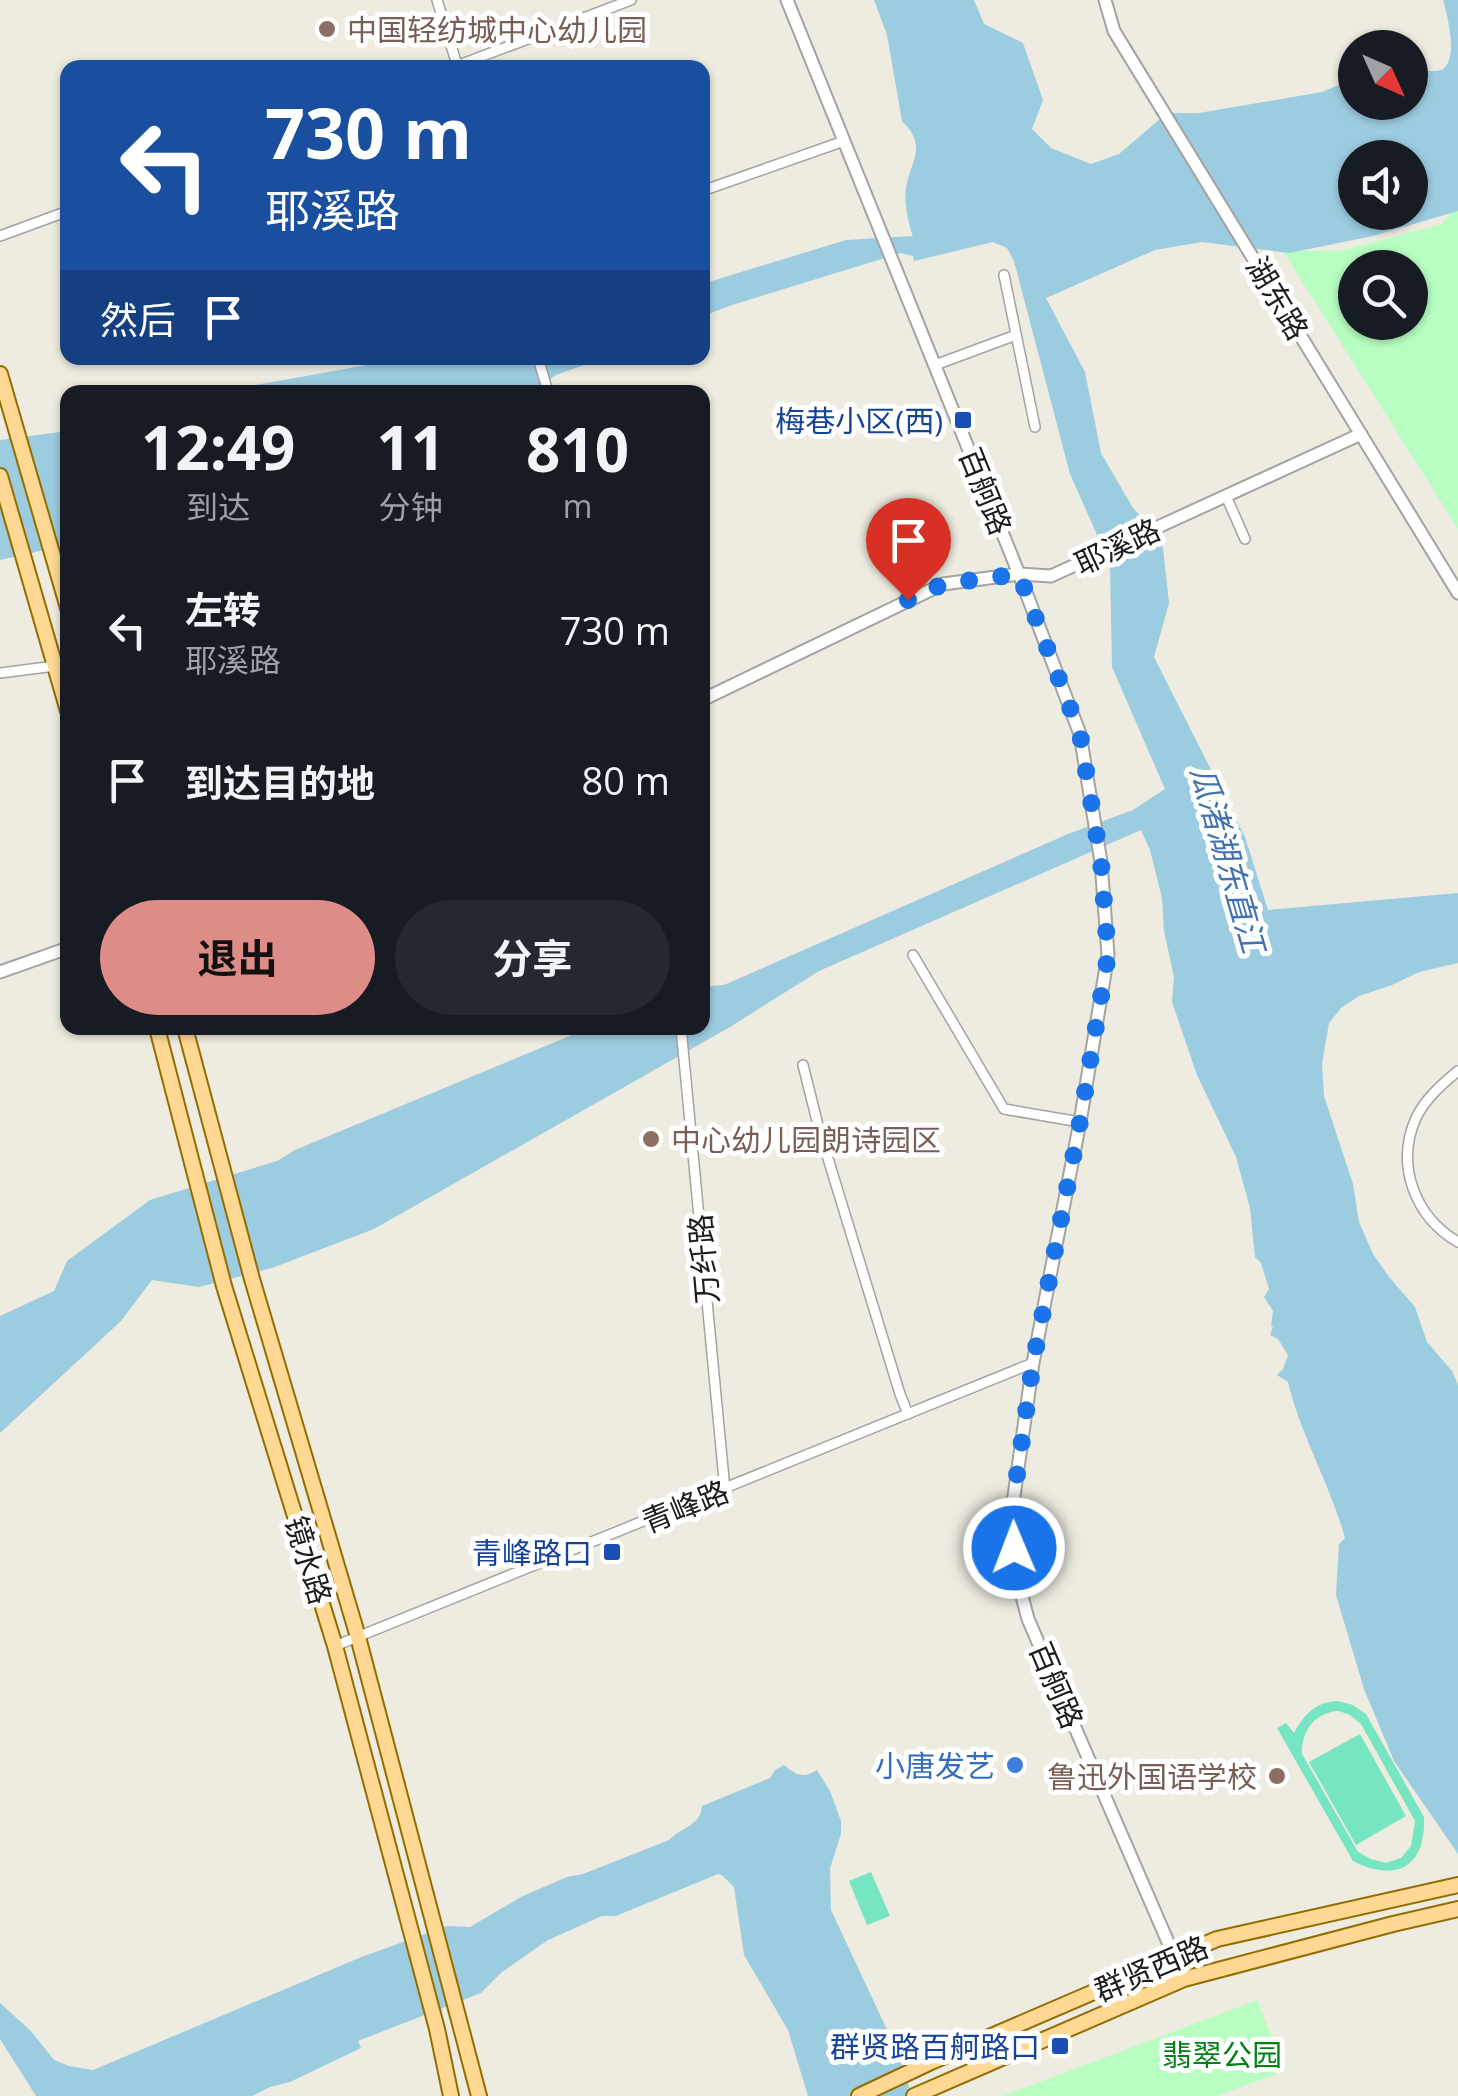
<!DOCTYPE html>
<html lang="zh">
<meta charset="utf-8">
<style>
:root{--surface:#171b24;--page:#242831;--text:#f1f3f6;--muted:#9ea1a6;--accent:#de8c87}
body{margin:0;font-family:"Open Sans","Noto Sans SC",sans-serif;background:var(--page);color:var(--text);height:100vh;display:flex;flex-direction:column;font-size:38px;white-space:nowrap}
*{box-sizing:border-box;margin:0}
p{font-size:32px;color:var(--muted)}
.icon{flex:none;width:55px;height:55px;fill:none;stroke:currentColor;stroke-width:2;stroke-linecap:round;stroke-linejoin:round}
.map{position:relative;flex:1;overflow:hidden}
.side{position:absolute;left:60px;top:385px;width:650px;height:650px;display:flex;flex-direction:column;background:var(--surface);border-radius:20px;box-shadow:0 2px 8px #0004}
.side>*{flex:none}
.top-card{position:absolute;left:60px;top:60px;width:650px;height:305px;border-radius:20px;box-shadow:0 2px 8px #0004;background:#1a4fa0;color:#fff;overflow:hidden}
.needle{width:65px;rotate:135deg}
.tools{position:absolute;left:1338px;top:30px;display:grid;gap:20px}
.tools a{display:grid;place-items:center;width:90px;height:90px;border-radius:50%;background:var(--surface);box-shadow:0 2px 8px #0004;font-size:50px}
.pin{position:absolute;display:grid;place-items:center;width:85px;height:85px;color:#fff;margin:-102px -42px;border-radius:50% 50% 50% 0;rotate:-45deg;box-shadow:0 0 10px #0007}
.pin .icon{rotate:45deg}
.me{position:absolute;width:110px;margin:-55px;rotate:359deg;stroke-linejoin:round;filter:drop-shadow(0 0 8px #0008)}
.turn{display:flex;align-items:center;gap:35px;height:210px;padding:0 40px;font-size:45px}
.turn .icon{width:130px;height:130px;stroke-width:2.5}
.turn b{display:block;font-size:70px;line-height:85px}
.then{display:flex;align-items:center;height:95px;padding:0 40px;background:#0003;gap:20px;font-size:38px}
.eta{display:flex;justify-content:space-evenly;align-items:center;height:170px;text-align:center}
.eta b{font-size:60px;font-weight:700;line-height:70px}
.button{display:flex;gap:20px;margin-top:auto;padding:20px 40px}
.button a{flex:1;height:115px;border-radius:60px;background:var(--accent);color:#111;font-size:40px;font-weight:700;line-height:115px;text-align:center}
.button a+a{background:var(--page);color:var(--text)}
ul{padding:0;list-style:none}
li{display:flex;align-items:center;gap:30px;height:150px;padding:0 40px}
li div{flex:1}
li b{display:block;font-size:38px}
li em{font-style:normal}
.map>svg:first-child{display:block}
.park{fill:#b8fec2;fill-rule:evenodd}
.pitch{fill:#76e5c2;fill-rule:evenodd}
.water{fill:#9ccce0;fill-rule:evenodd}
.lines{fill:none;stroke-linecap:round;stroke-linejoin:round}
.minor-casing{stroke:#a3a3a3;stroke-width:12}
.tertiary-casing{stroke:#a3a3a3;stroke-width:15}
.primary-casing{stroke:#936d00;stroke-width:18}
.minor{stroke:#fff;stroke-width:9}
.tertiary{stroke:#fff;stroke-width:11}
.primary{stroke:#ffd894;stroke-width:14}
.route{stroke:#1a73e8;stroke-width:18;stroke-dasharray:0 32.4}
.education-dot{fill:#8d6e63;stroke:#fff;stroke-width:4}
.transit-dot{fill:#1a4fb4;stroke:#fff;stroke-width:4}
.shop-dot{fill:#3f7fe0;stroke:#fff;stroke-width:4}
.labels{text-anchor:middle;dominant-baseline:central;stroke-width:10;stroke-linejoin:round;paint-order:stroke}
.education-label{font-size:30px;fill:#785e54;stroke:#fff;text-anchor:start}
.street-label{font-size:30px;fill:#1c1c1c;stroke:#fff}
.transit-label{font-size:30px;fill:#164399;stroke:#fff;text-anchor:end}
.shop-label{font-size:30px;fill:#366cbe;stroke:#fff;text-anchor:end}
.park-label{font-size:30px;fill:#028115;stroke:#fff}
.water-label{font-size:32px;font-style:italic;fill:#4172b2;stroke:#fff}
</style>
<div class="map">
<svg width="1458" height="2096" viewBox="0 0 1458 2096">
<rect width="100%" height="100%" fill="#eeebe0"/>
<!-- park -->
<g class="park">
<path d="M1458,208V529L1283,251H1341L1442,224L1453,209ZM1355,268H1410V322H1355Z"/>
<path d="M1257,2000L1285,2071L1216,2096H1003Z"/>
</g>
<!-- pitch -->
<g class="pitch">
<path d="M1338,1701L1353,1705L1366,1714L1424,1817C1426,1867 1396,1883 1353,1861L1277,1728L1286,1723L1294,1733C1305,1714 1315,1702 1338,1701ZM1339,1711L1350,1715L1361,1724L1415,1821L1411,1846L1401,1858L1386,1863L1371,1859L1358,1852L1302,1754C1301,1731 1315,1712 1339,1711Z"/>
<path d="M1360,1734L1406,1816L1356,1845L1309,1762Z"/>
<path d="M871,1872L890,1916L867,1925L849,1881Z"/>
</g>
<!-- water -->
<g class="water">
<path d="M874,0H974L984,24L1023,43L1043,100L1032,129L1051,148L1091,164L1119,154L1167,113H1199L1322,92L1355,78V102H1410V70C1420,70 1434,73 1443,69C1458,58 1448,17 1443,0H1458V211L1373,236L1289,253L1202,242L1155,250L1046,298L1085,372L1101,453L1133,508L1162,539L1169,603L1154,657L1245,837L1268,910L1458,893V963L1419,972L1392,985L1359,996L1341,1008L1329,1023L1322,1064L1324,1096L1353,1184L1359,1222L1373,1254L1389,1277L1415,1307L1427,1342L1452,1371L1458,1385V1854L1394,1761L1364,1689L1336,1595L1339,1544L1345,1538C1330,1484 1301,1436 1288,1382L1277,1375L1283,1369L1288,1355L1278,1339L1270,1335L1273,1327L1271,1326L1273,1311L1264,1297L1269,1289L1261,1263L1255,1257L1250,1208L1236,1157L1197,1075L1172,1002L1174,977L1164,931L1162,898L1150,850L1141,830L819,971L730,1027L374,1229L272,1268L199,1287L152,1280L121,1321L0,1433V1316L54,1291L67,1261L150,1200L277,1161L295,1150L589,1028H702L703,987L724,985L1068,834L1133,810L1165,789L1112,667L1110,564L1070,474L1014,261L1007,248L993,242L914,261L913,256L901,253L729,306L703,316V284L712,281L846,240L913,236C908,223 904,203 906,188C911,159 928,147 902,121L887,35ZM1355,158H1410V212H1355Z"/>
<path d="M406,358H604L556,375L532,392H216Z"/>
<path d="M67,431V545L0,560V440Z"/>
<path d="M784,1765C796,1775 803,1779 817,1770L830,1791L841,1821V1834L830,1868L831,1910L897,2051L912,2096H808L788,2030L744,1955L734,1887L722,1875L718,1874L616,1916H602L548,1940L502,1972L481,1993L358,2041L361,2048L290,2082L270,2087L252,2096H36L0,2039V2003L31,2031L54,2060L69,2066L93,2070L359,1958L447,1926L470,1927L523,1896L567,1877L583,1874L669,1840C681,1827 700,1827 702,1806L770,1778L775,1770Z"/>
</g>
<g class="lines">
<defs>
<g id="minor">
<path d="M437,0L458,68"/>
<path d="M451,68L631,0"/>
<path d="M702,191L844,141"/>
<path d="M0,236L68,211"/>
<path d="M1004,275L1035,427"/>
<path d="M538,358L548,392"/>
<path d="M935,365L1016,335"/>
<path d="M1226,496L1245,539"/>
<path d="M0,673L55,666"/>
<path d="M913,955L1004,1109L1080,1122"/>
<path d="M681,1028L725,1490"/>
<path d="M803,1065L819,1129L900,1394L908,1414"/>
<path d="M1458,1071C1442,1084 1425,1099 1416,1118C1395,1165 1415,1217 1458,1242"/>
<path d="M335,1646L1033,1363"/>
</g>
<g id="tertiary">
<path d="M787,0L1019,574L1080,734L1101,862L1108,955L1080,1122L1033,1363L1011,1517L1018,1581L1028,1619L1184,1979"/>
<path d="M1105,0L1114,31L1458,593"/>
<path d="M702,700L943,584L1019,574L1051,576L1361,434"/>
<path d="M0,972L68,948"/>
</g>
<g id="primary">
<path d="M0,374L68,608"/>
<path d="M0,476L68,711"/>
<path d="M157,1028L224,1286L335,1646L437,2029L451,2096"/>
<path d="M185,1028L252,1279L358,1637L479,2096"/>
<path d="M859,2096L931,2062L1217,1939L1458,1885"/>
<path d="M914,2096L1184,1979L1393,1924L1458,1909"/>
</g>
</defs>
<!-- minor casing -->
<use href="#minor" class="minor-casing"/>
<!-- tertiary casing -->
<use href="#tertiary" class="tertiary-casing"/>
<!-- primary casing -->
<use href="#primary" class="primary-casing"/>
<!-- minor -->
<use href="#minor" class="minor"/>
<!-- tertiary -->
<use href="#tertiary" class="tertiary"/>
<!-- primary -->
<use href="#primary" class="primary"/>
</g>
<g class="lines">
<!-- route -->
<path class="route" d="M908,600L943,584L1019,574L1080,734L1101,862L1108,955L1080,1122L1033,1363L1011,1517L1014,1548"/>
</g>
<!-- markers -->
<g class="education-dot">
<circle cx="327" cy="29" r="10"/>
<circle cx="651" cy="1139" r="10"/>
<circle cx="1277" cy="1776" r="10"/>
</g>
<g class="transit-dot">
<rect x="953" y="410" width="20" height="20" rx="5"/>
<rect x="602" y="1542" width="20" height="20" rx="5"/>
<rect x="1050" y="2036" width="20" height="20" rx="5"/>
</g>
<circle class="shop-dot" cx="1015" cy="1765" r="10"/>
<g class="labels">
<!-- education labels -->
<g class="education-label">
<text x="347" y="29">中国轻纺城中心幼儿园</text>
<text x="671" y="1139">中心幼儿园朗诗园区</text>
<text x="1257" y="1776" text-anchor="end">鲁迅外国语学校</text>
</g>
<!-- street labels -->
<g class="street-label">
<text transform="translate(1278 298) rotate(59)">湖东路</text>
<text transform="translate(986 491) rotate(68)">百舸路</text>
<text transform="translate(1117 546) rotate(-25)">耶溪路</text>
<text transform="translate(703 1259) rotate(-95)">万纤路</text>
<text transform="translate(685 1506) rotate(-22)">青峰路</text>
<text transform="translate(309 1560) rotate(73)">镜水路</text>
<text transform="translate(1057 1685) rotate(67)">百舸路</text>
<text transform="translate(1151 1968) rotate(-23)">群贤西路</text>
</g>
<!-- transit labels -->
<g class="transit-label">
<text x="943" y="420">梅巷小区(西)</text>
<text x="592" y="1552">青峰路口</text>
<text x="1040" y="2046">群贤路百舸路口</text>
</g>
<!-- shop labels -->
<g class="shop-label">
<text x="995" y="1765">小唐发艺</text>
</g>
<!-- park labels -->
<g class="park-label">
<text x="1222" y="2054">翡翠公园</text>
</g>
<!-- water labels -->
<g class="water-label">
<text transform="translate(1229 859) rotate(74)">瓜渚湖东直江</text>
</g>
</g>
</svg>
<div class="tools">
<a><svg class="needle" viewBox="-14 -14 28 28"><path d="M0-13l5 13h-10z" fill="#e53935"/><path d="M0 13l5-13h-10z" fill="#9ea1a6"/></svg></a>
<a><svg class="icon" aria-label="sound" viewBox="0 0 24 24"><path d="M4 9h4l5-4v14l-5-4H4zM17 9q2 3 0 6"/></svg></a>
<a><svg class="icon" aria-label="search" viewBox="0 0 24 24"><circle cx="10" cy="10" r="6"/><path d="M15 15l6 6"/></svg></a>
</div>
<div class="pin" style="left:908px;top:600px;background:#d93025"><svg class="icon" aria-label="arrive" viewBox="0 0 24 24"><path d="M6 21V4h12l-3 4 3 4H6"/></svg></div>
<svg class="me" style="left:1014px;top:1548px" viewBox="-20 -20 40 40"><circle r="17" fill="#1a73e8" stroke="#fff" stroke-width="3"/><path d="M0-11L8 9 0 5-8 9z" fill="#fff"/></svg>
<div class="top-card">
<div class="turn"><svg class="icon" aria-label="left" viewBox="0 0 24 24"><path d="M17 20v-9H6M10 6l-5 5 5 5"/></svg><div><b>730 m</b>耶溪路</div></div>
<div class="then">然后<svg class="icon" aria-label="arrive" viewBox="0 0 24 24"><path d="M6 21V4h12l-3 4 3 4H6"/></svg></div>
</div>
<section class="side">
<div class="eta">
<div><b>12:49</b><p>到达</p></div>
<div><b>11</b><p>分钟</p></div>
<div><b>810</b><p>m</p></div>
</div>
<ul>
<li><svg class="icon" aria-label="left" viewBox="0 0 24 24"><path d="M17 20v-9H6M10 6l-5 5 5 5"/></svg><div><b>左转</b><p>耶溪路</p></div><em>730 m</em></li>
<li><svg class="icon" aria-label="arrive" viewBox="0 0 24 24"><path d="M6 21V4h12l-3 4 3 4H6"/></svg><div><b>到达目的地</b></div><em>80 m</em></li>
</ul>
<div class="button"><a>退出</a><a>分享</a></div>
</section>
</div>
